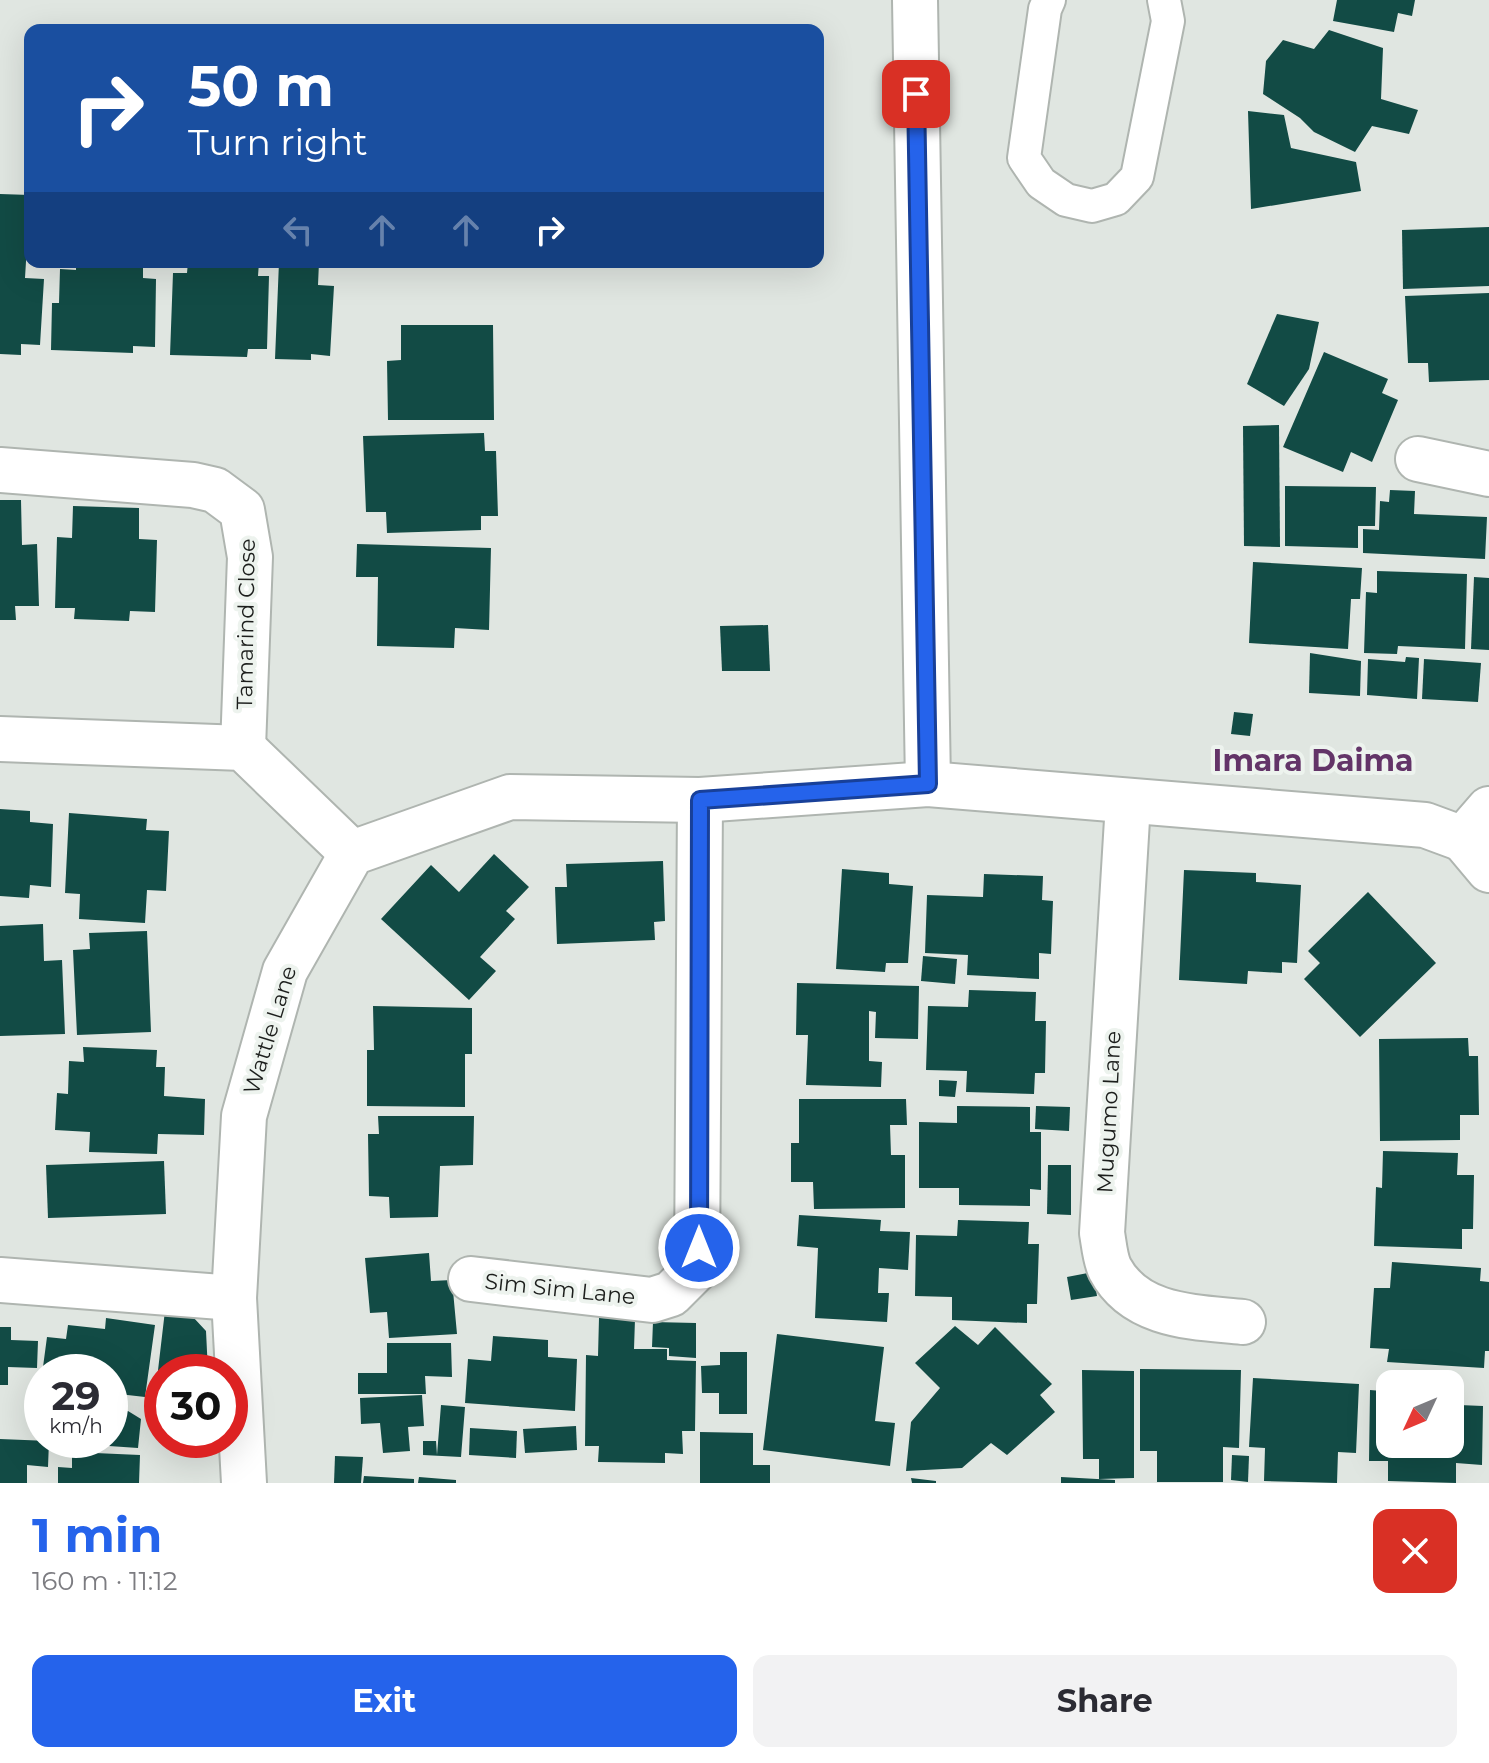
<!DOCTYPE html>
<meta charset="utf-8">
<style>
:root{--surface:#fff;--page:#f2f2f3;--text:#2b2b33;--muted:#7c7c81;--accent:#2563eb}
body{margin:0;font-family:Montserrat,sans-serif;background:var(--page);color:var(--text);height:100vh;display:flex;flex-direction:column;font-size:30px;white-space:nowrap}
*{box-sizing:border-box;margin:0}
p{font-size:26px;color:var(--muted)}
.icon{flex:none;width:44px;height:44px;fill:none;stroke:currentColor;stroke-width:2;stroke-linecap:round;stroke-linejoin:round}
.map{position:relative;height:1483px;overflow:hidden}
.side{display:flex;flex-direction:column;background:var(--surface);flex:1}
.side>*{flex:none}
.banner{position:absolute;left:24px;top:24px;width:800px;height:244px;border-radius:16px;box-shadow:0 8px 32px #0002;background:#1a4fa0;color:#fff;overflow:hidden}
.needle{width:52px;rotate:226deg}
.buttons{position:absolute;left:1376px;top:1370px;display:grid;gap:16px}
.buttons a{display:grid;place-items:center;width:88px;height:88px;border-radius:16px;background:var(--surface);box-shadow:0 8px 32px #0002;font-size:40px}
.speed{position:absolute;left:24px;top:1354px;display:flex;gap:16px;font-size:40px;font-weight:700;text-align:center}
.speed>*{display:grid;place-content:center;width:104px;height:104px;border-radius:50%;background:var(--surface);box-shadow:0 8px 32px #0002;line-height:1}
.speed small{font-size:20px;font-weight:400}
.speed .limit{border:12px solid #d22;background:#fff;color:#111}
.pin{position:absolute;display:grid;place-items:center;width:68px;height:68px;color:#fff;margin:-34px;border-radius:16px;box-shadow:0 4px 12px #0006}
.me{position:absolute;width:88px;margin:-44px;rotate:0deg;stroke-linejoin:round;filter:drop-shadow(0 0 6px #0008)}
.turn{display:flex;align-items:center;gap:28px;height:168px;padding:0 32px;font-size:36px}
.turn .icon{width:104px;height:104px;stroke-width:2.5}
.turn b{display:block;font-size:56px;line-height:68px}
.lanes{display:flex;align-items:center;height:76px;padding:0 32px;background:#0003;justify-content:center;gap:40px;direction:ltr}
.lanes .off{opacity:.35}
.round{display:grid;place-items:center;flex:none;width:84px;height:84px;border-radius:16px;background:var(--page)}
.head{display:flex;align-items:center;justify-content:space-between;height:136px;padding:0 32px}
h1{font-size:48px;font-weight:700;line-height:60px;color:var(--accent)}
.button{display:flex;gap:16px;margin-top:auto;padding:16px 32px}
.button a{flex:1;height:92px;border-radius:16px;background:var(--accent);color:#fff;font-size:32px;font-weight:700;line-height:92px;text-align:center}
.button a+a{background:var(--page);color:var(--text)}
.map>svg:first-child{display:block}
.building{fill:#124b45}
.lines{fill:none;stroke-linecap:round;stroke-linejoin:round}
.lane-casing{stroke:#afb5b0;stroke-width:36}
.street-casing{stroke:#afb5b0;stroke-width:48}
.lane{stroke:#fff;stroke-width:32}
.street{stroke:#fff;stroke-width:44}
.route-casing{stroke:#184099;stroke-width:20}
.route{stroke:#2563eb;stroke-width:14}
.labels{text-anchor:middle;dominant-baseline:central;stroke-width:8;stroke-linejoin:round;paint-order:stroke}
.street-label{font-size:22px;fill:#1c1e1c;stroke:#edf3ee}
.district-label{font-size:30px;font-weight:bold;fill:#633468;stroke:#edf3ee}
</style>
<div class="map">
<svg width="1489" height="1483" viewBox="0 0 1489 1483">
<rect width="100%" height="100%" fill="#e0e6e1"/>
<!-- building -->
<g class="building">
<path d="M1337,0H1415L1412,16L1398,13L1394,32L1333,21Z"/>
<path d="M1329,30L1383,48L1381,99L1418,110L1409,134L1372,126L1355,152L1314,132L1300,118L1263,94L1266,61L1283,40L1314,49Z"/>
<path d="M1248,111L1284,115L1291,148L1356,162L1361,191L1251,209Z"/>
<path d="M0,194L30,195L25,278L44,279L40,345L21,344V355L0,354Z"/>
<path d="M1489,227V286L1403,289L1402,230Z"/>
<path d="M76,262H143V278L156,279L155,347L133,346V353L51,350L52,303H59L60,269L76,270Z"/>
<path d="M188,262H259L258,276H269L267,349H248L247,357L170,355L173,273H187Z"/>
<path d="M279,262H319L318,285L334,286L330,356L311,354V360L275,359Z"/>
<path d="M1489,293V380L1429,382L1428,363H1408L1405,296Z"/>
<path d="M1277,314L1319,322L1309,369L1284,406L1247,384Z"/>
<path d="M401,325H493L494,420H388L387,361L401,360Z"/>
<path d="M1324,352L1388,379L1382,393L1398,400L1372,462L1351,452L1343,472L1283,447Z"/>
<path d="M1279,425L1280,547L1244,546L1243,426Z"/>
<path d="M484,433L485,451H496L498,516H481V530L387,533L386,512H366L363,436Z"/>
<path d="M1285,486L1376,487L1375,526H1358V548L1285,546Z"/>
<path d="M1390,490L1415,491L1414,514L1487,517L1485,559L1363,553V529L1379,530L1380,501L1389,502Z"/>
<path d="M0,500H21L22,545L37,544L39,606H15L16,620H0Z"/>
<path d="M73,506L139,508V539L157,540L155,612L130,611L129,621L74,619L75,608H55L57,537L72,538Z"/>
<path d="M357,544L491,548L489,630L455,628L454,648L377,646L378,577H356Z"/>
<path d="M1253,562L1362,568L1360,599H1351L1348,649L1249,643Z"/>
<path d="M1377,571L1467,574L1465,649L1398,646L1397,654L1364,653L1366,592L1377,593Z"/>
<path d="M1474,577L1489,578V650L1471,649Z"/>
<path d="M768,625L770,671H722L720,626Z"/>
<path d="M1310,653L1361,661L1360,696L1309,693Z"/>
<path d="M1406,657L1419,658L1417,699L1367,695L1368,659L1405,662Z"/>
<path d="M1424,659L1481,663L1478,702L1422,699Z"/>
<path d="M1234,712L1253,714L1250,736L1231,734Z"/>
<path d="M0,809L30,811V822L53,824L51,887L30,885L29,898L0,896Z"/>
<path d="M69,813L147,819L146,830L169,831L166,891L147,890L145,923L79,919L80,894L65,893Z"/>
<path d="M494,854L529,887L506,911L515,919L480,957L496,971L469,1000L381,919L431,865L459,892Z"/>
<path d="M663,861L665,921L654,922L655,940L557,944L555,887H567L566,864Z"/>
<path d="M842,869L889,873V884L913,886L908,963H886L885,972L836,969Z"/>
<path d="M1184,870L1256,873V882L1301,885L1297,963L1282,962V973L1248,971L1247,984L1179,980Z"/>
<path d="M984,874L1043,876L1042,900L1053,901L1051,954L1039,953V979L967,975L968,955L925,953L927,895L983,897Z"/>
<path d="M1368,892L1436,963L1360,1037L1304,979L1320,963L1308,951Z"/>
<path d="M43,924L44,961L62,960L65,1034L0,1036V926Z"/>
<path d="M147,931L151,1032L77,1035L73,950L90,949L89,933Z"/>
<path d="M923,956L957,959L955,984L921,981Z"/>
<path d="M797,983L919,986L918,1039L875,1038L876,1012L869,1011V1061L882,1062L881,1087L806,1085L808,1035H796Z"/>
<path d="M969,990L1036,992L1035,1021H1046L1045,1073H1035L1034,1094L966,1092L967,1071L926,1070L928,1006L968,1007Z"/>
<path d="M373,1006L472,1008V1054H465V1107L367,1106V1050H374Z"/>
<path d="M1468,1038L1469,1056H1478L1479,1115H1460V1140L1380,1141L1379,1039Z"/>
<path d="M83,1047L157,1050L156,1067H165L164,1096L205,1099L204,1135L158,1134L157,1154L89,1152L90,1132L55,1130L57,1093L68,1094L69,1061L84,1062Z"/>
<path d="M939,1080L957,1081L955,1097L939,1096Z"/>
<path d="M799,1099H906L907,1125H890L891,1155H905V1208L814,1209L813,1182H791V1143H799Z"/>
<path d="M957,1106L1030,1107V1132H1041V1190L1030,1189V1206L959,1205V1188H919V1122L957,1123Z"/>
<path d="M1036,1106L1070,1107L1069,1131L1035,1129Z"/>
<path d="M378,1116H474L473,1165L440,1166L438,1217L390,1218L389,1197L369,1196L368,1134H379Z"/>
<path d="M1383,1151L1458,1153L1457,1175H1474L1473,1229H1462V1249L1374,1246L1376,1187L1382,1188Z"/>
<path d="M164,1161L166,1214L48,1218L46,1165Z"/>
<path d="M1048,1165H1071V1215L1047,1214Z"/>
<path d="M799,1215L881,1220L880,1231L910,1232L908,1270L879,1268L878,1293H889L887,1322L815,1318L818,1248L797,1246Z"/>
<path d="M958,1220L1029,1222L1028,1244H1039L1037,1304H1027V1323L952,1320V1297L915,1296L916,1235L957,1236Z"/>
<path d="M429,1253L431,1281L452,1280L457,1334L389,1338L387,1312L370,1313L365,1258Z"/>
<path d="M1392,1262L1481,1268L1480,1281L1489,1282V1351H1485L1484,1368L1387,1362L1389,1349L1370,1348L1374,1288H1390Z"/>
<path d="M1093,1272L1097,1296L1071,1300L1067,1277Z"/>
<path d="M166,1302L180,1303L206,1331L208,1372H162V1431L151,1430Z"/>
<path d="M106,1318L155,1325L145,1397L110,1393V1372H66L43,1367L47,1337L66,1339L68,1325L105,1329Z"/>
<path d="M599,1318L635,1319L634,1349H667V1360L696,1361L695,1431H682L683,1454L665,1453V1463L598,1462L599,1446H585L586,1355L598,1356Z"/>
<path d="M653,1322L696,1323V1358L669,1356V1348L652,1347Z"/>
<path d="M955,1326L978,1345L995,1327L1052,1384L1040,1395L1055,1412L1007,1455L991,1443L962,1468L906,1471L911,1422L940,1388L915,1363Z"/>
<path d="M0,1327H11V1340L38,1341L37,1368L8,1367V1385H0Z"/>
<path d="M777,1334L884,1347L875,1421L895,1423L890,1466L763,1450Z"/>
<path d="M493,1336L548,1340V1357L577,1359L575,1411L465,1403L468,1359L491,1361Z"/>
<path d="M387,1343H451L452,1377L425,1376L426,1394H358V1373H387Z"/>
<path d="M720,1352H747V1414H719V1393H702L701,1366L720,1365Z"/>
<path d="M1140,1369L1241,1370L1239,1448L1223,1447V1482H1157V1451H1140Z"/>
<path d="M1082,1370L1134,1371V1478L1099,1479V1459H1083Z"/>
<path d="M1253,1378L1359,1384L1356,1453L1338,1452L1337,1483L1264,1481L1265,1448L1249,1447Z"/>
<path d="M1383,1380L1420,1381L1390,1384V1444H1450V1382L1460,1383L1459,1405L1483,1406L1482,1465L1456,1463V1483L1388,1481V1461H1369L1370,1390L1382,1391Z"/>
<path d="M422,1395L424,1426L408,1427L410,1451L383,1453L380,1423L361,1424L360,1398Z"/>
<path d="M441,1405L465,1407L461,1457L423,1455V1441H436L437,1455Z"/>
<path d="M128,1411L141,1419L138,1448L80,1444L78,1440H110V1412Z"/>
<path d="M576,1426L577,1450L525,1453L523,1429Z"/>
<path d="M470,1428L517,1431L516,1458L469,1455Z"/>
<path d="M700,1432L753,1433V1465H770V1483H700Z"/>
<path d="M0,1439L49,1441L48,1467L27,1465V1483H0Z"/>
<path d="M72,1452L140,1455L139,1483H58V1467L72,1468Z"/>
<path d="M1232,1455L1249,1456L1248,1482L1231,1480Z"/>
<path d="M335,1456L363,1457L361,1483H334Z"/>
<path d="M364,1476L414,1479V1483H363Z"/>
<path d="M419,1477L456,1480V1483H418Z"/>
<path d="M1061,1477L1115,1480V1483H1061Z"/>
<path d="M911,1478L936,1481V1483H912Z"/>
</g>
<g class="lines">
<defs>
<path id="lane" d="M1049,0L1045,9L1024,158L1041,183L1066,200L1092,206L1116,199L1137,177L1168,21L1164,0"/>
<g id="street">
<path d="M915,0L928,784"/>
<path d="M1418,459L1489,474"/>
<path d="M0,470L193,485L215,490L242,510L250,557L243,748"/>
<path d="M0,739L243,748L352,853"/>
<path d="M1128,803L1102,1233C1104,1244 1105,1259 1110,1269C1136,1318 1196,1317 1243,1322"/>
<path d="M1463,839L1489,870"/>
<path d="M1463,839L1489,809"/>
<path d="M471,1279L652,1300L671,1294L697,1268L700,800"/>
<path d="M0,1280L234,1298"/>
<path d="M244,1483L234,1298L244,1116L285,971L352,853L510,797L700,800L928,784L1425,825L1463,839"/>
</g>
</defs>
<!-- lane casing -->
<use href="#lane" class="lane-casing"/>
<!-- street casing -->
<use href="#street" class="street-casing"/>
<!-- lane -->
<use href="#lane" class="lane"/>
<!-- street -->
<use href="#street" class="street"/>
</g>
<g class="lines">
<defs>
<path id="route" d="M699,1248L700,800L928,784L916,94"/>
</defs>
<!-- route casing -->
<use href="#route" class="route-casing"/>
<!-- route -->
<use href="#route" class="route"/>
</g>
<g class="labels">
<!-- street labels -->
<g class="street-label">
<text transform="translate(246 624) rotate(-89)">Tamarind Close</text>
<text transform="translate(270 1030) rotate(-73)">Wattle Lane</text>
<text transform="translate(1109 1112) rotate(-87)">Mugumo Lane</text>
<text transform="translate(560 1289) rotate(6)">Sim Sim Lane</text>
</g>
<!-- district labels -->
<g class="district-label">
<text x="1313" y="760">Imara Daima</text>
</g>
</g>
</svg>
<div class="buttons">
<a><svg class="needle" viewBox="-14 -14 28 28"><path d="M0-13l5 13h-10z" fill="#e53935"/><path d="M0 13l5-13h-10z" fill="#7c7c81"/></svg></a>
</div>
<div class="speed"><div>29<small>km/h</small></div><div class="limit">30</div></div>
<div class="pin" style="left:916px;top:94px;background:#d93025"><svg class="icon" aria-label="arrive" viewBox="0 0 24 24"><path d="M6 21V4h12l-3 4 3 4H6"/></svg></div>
<svg class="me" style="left:699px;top:1248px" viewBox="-20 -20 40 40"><circle r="17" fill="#2563eb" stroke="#fff" stroke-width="3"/><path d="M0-11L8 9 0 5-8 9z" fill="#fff"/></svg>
<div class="banner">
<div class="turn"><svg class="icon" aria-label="right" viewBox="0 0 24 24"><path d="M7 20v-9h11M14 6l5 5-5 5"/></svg><div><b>50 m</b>Turn right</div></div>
<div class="lanes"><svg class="icon off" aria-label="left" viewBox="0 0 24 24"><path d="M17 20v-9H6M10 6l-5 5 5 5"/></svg><svg class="icon off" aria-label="ahead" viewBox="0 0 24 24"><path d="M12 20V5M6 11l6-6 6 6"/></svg><svg class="icon off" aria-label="ahead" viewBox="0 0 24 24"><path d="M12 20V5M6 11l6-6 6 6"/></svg><svg class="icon" aria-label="right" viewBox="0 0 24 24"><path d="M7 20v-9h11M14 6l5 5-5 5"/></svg></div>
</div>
</div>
<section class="side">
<div class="head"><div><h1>1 min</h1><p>160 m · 11:12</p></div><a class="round" style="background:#d93025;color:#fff"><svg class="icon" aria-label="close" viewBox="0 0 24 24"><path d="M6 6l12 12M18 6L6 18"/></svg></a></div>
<div class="button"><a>Exit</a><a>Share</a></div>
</section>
